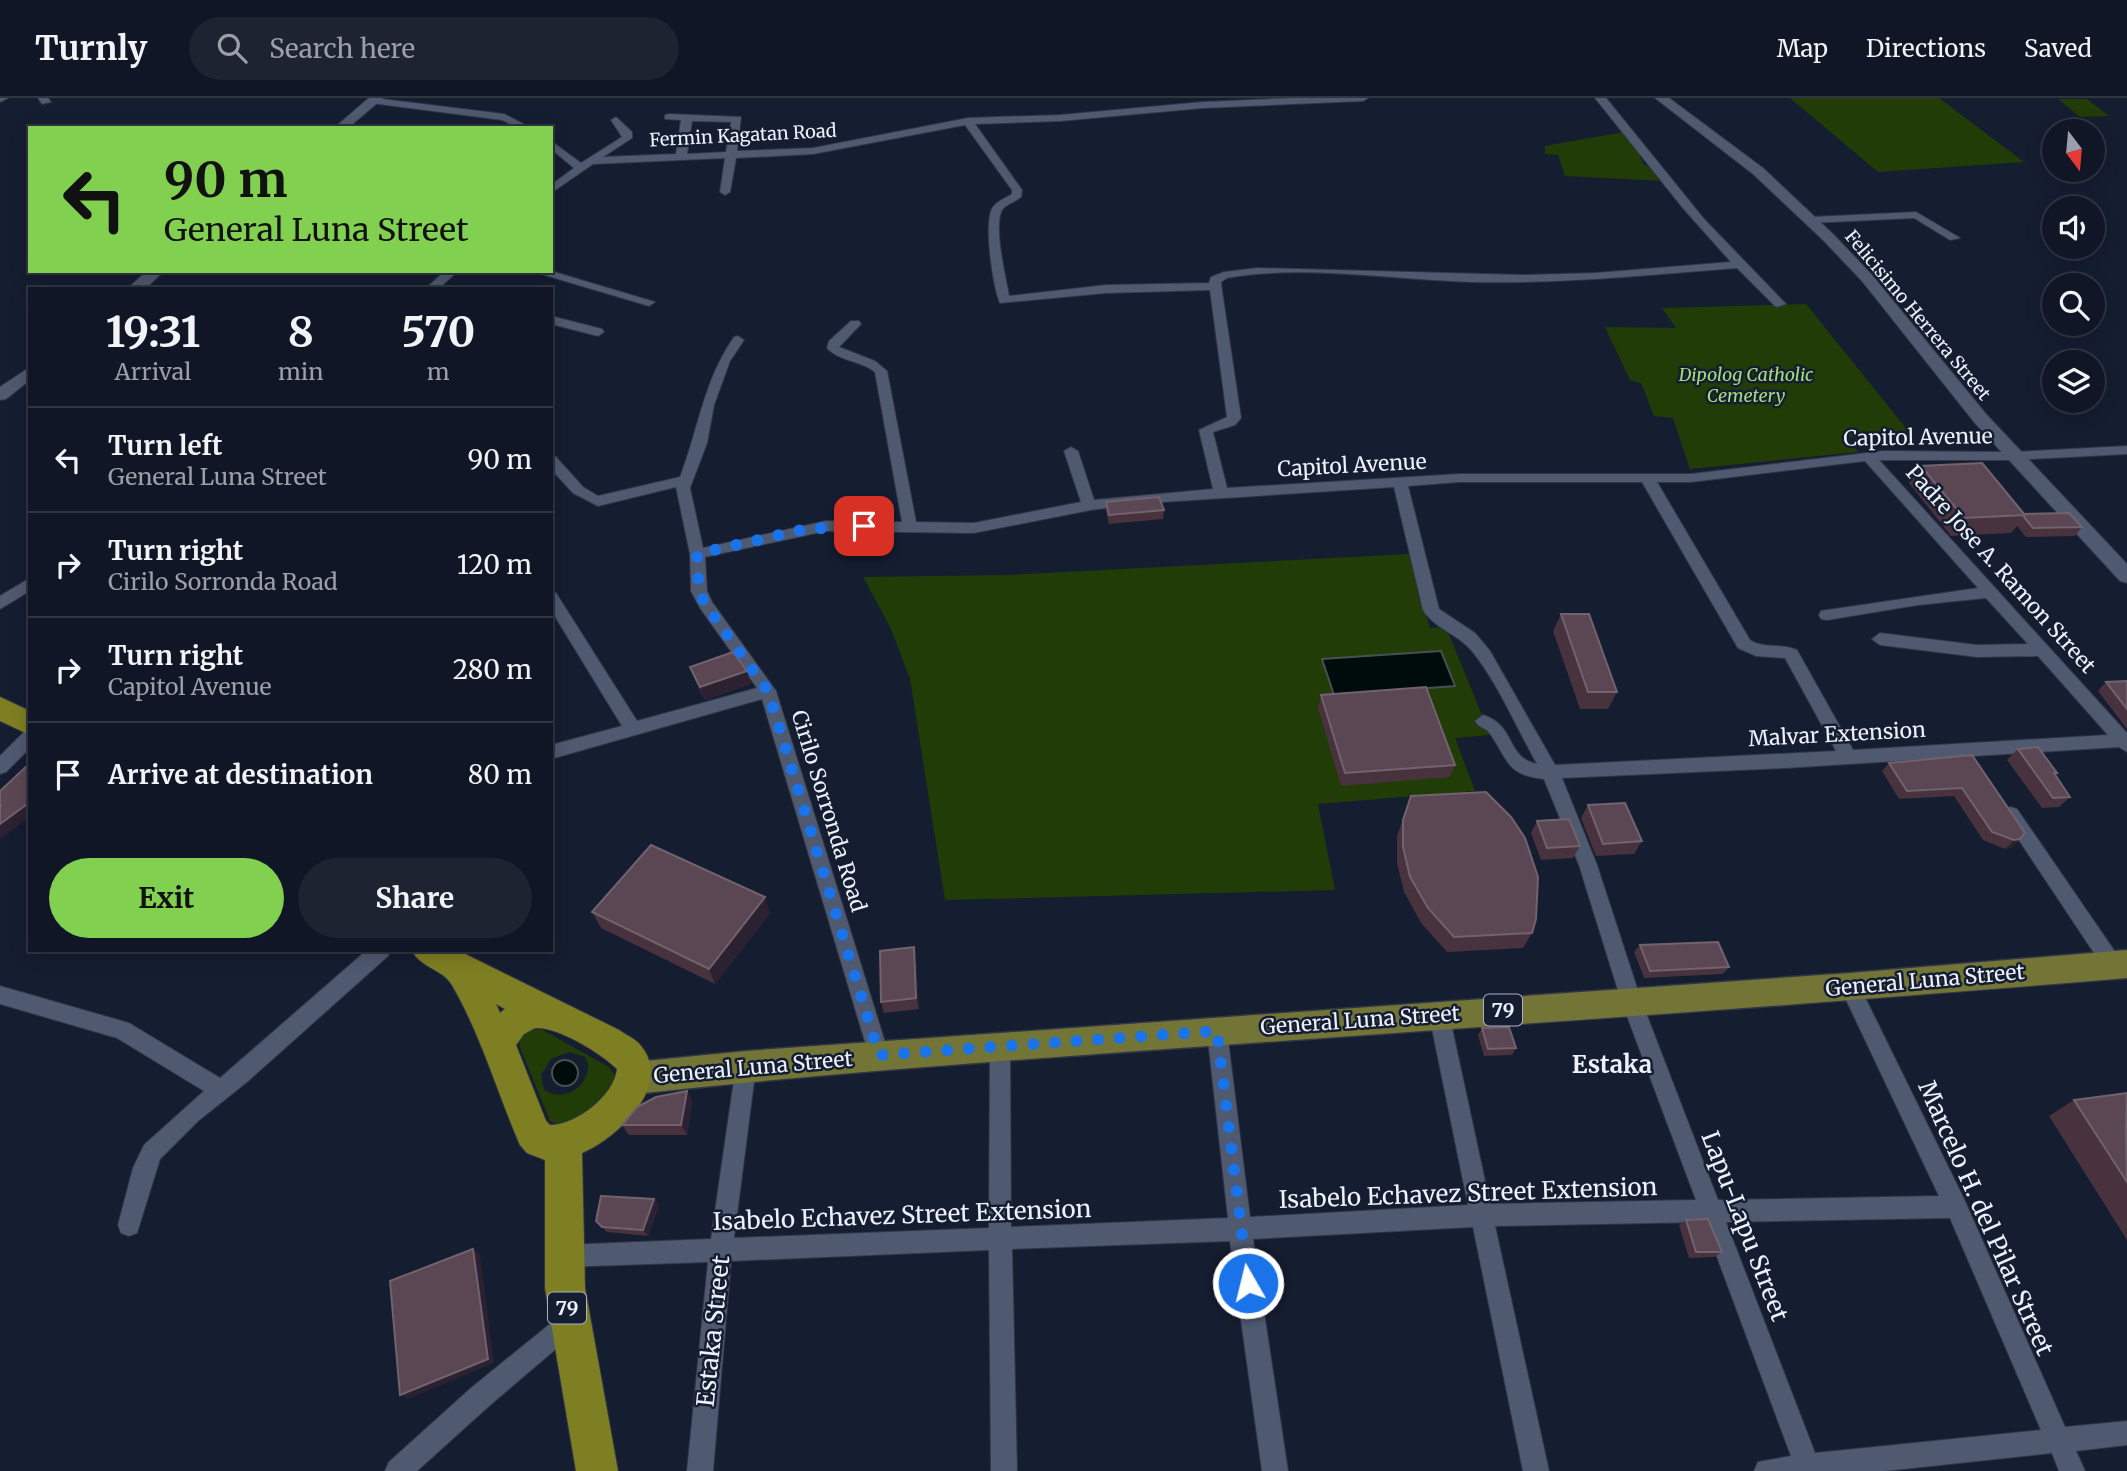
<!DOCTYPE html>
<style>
:root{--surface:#101625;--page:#1e2332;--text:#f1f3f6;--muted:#9c9fa7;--line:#303542;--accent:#82d04f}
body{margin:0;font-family:Merriweather,serif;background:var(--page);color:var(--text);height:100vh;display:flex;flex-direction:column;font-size:26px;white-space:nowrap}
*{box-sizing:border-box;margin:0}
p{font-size:23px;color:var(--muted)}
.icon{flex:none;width:38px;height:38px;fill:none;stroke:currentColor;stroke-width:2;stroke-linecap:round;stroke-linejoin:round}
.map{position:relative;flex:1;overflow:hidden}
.details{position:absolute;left:28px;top:189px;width:525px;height:665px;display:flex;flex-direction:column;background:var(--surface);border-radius:0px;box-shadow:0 4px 18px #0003,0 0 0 2px var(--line)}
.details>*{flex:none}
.guide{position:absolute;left:28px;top:28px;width:525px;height:147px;border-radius:0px;box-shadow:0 4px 18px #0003,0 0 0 2px var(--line);background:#82d04f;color:#111;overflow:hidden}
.needle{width:46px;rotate:164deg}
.fabs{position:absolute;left:2042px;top:21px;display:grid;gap:14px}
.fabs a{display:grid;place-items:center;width:63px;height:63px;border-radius:50%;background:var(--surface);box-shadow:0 4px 18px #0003,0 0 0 2px var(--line);font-size:35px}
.pin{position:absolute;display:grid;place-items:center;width:60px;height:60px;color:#fff;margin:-30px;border-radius:14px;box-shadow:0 4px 10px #0006}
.me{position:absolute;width:77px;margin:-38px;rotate:352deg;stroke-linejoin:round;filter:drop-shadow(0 0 5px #0008)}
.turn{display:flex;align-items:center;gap:24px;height:147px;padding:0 21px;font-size:32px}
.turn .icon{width:91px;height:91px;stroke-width:2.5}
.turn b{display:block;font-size:49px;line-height:60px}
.eta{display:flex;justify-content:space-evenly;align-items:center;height:119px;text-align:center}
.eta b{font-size:42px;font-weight:700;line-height:49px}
.primary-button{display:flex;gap:14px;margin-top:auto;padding:14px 21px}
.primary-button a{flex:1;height:80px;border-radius:42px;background:var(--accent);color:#111;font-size:28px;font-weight:700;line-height:80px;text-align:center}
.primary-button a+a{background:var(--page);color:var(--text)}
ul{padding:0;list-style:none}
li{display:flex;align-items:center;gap:21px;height:105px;padding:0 21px;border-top:2px solid var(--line)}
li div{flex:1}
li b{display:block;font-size:26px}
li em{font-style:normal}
header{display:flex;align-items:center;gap:42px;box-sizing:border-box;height:98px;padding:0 35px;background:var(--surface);border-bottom:2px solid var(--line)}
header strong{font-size:33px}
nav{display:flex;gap:38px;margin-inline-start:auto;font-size:24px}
.search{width:490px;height:63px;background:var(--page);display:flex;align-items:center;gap:18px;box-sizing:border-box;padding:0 24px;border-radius:38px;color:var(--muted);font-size:26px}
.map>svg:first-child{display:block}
.green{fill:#213c07;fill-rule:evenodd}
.water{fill:#000b0b;stroke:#475053;stroke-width:2}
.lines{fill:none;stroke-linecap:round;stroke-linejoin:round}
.minor-casing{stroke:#323646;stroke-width:2}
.tertiary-casing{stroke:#323646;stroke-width:2}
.primary-casing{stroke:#323646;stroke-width:3}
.trunk-casing{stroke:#323646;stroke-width:2}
.minor{fill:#4f5970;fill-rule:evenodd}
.tertiary{fill:#4f5970;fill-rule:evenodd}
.primary{fill:#727535;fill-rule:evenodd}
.trunk{fill:#7e7e22;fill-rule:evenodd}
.wall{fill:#48323e}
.shaded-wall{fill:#2c2130}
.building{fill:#5a4753;stroke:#71626d;stroke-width:2}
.route{stroke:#1a73e8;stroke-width:12;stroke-dasharray:0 21.6}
.labels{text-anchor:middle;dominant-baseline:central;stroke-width:5;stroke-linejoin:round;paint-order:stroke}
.far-street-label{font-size:18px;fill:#ecf1fc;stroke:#151d31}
.far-park-label{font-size:18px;font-style:italic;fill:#a5de7d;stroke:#151d31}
.shield{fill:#151d31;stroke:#acb1bf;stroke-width:2}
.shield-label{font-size:19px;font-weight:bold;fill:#ecf1fc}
.street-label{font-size:21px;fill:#ecf1fc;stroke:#151d31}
.quarter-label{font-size:24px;font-weight:bold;fill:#ecf1fc;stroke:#151d31}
.near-street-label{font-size:24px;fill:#ecf1fc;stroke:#151d31}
</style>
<header>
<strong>Turnly</strong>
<div class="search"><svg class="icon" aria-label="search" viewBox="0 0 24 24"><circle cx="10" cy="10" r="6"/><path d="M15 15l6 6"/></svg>Search here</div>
<nav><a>Map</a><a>Directions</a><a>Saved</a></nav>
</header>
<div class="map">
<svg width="2127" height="1373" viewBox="0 0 2127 1373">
<rect width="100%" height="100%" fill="#151d31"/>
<!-- green -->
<g class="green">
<path d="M1790,0H1939L2024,64L1878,74Z"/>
<path d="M2058,1H2087L2109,18L2080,19Z"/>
<path d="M1629,33L1644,67L1654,68L1665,83L1565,78L1558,57L1545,56V48Z"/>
<path d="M1806,206L1910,335L1848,339L1858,354L1690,371L1673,320L1654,318L1641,285L1630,282L1605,229L1676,230L1662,210Z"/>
<path d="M1409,456L1430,530L1446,529L1490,637L1455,640L1475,693L1318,706L1335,792L945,802L910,581L891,531L863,479L1008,477Z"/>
<path d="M532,931H541L609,969L615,977C611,999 579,1024 557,1026L550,1023L519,947L521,938ZM569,954L585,959L588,966C589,989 564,1005 544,992L541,977L551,961Z"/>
</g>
<!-- water -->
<g class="water">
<path d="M1441,553L1455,588L1334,597L1322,561Z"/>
<circle cx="565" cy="975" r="13"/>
</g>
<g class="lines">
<defs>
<g id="minor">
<path d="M0,0H8L0,4Z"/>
<path d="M38,0H48L51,4L42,6Z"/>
<path d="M374,0L504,16L531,30H518L502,22L371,5L369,3Z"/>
<path d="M1295,0H1368L1363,3L1203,10L1060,23L975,26L1022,92L1021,99C1015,104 1006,106 1002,112C993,128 1006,180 1009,198L1106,187L1209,185L1211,179L1224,174L1257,170L1522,177L1595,175L1731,164L1682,109L1595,0H1606L1704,121L1786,206L1776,209L1737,170C1649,177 1561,186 1472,184C1395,182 1301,166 1227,180L1221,184L1222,193L1241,320L1235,327L1213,334L1227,390L1459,376H1691L1883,353L2014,354L2127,348V356L2014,362H1879L2127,635V654L2119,649L1786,670L1562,680L1597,767L1641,902L1718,1102L1939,1098L1840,889L1843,883L1850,880L1857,883L1964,1101L2065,1329L2127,1323V1347L2076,1353L2085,1373H2059L2052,1355L1885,1373H1754L1758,1364L1791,1358L1704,1124L1495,1128L1549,1373H1523L1473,1129L1253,1141L1288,1373H1262L1230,1143L1012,1151L1017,1373H991L989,1152L731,1163L713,1373H687L708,1164L563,1169L555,1166L552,1158L555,1150L563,1147L711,1141L736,968L739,961L746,958L753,961L756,968L734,1140L989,1130L990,948L993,941L1000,939L1007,941L1010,948L1011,1129L1228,1120L1207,933L1210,926L1217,924L1224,926L1227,933L1250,1119L1468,1107L1429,916L1432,910L1439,907L1446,910L1449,916L1490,1106L1696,1102L1621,902L1579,767L1544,681C1507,677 1509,664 1491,637C1487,630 1479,630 1475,623L1483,617C1516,627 1506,660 1537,666C1517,631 1498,585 1472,553C1458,536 1435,531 1423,512L1394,389L1147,405L1091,412L974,435L826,433L705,459L707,493L712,504L776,593L889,957L886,964L879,966L872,964L869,957L762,601L551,661V647L622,628L551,512V494L556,495L637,623L757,590L700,510L691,493L690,456L676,389L598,408L573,395L551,371V358L556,359L583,389L598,398L680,379C699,330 703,284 734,239L738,238L744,242L730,263L714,307L707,345L690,390L703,450L826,423L902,424L875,274C860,262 840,264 827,250L829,243L851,223H859L861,226L839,249L875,263L887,273L916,424L974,425L1081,404L1064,353L1071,349L1078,353L1094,402L1213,391L1199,332L1227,319L1210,192L1106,195L1000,205C993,189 983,123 993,109C997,103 1006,100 1012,96V92L965,27L813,56L736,60L730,94L725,97L720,94L725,60L593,66L551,95V87L574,70L551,51V43L581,65L622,39L611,22L616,19L632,34V40L603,59L676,56L681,22L665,21V17L669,16L741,19L737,53L813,50L968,20L1060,17L1203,4ZM692,23L731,24L726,54L687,56ZM1865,363L1978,490L1827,512L1821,513L1819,517L1821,521L1827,522L1918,507L1986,500L2028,546L1977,547L1880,535L1872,541L1880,547L1977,559L2038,558L2108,637L1853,652L1797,552C1781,545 1763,551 1750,542L1657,384H1691ZM1459,384H1642L1738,550L1756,558L1785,560L1836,653L1555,667L1490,553L1475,535L1439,511L1408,388ZM1950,1120L2041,1332L1815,1355L1726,1124Z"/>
<path d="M1916,114L1960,140L1950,142L1914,120L1811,125L1805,122L1811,119Z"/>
<path d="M445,173H458L438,191H425Z"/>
<path d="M531,173H551L655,204L649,208Z"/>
<path d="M551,218L602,231L604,234L598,238L551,226Z"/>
<path d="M30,480V493L0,511V498Z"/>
<path d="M30,633V650L6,674L0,676V658L24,634Z"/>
<path d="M2011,709L2017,711L2120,861L2123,867L2120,873L2113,876L2106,873L2005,721L2002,716L2005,711Z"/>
<path d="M367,852H391L388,858L247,984L198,1023L160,1061L137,1135L129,1138L121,1135L118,1127L133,1070L144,1047L204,993L117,940L0,906V888L129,925L220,980Z"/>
<path d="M569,1213L577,1217L581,1225L577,1233L489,1308L417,1373H385L389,1364L471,1290L561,1217Z"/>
</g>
<g id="tertiary">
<path d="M369,0H383L348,30H334Z"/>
<path d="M1655,0H1669L1763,70L1833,136L1872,177L1986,316L2127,466V485L2120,483L1974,324L1862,183L1823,142L1753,76Z"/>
<path d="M147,173H164L145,191H127Z"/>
<path d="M30,269V282L6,301L0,302V289Z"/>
</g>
<path id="primary" d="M2127,852V880C1840,904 1552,924 1265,944C1055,959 844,973 635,996L623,991L618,980L623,969L635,964L746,953L1850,875Z"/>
<g id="trunk">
<path d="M0,599L30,613V637L0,623Z"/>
<path d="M412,852H457L619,932C626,937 636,941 641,948C674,988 616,1041 582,1055L585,1190L618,1373H576L545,1190V1062L527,1055L520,1047C497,994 481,937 452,887C443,871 420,870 412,852ZM496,906L505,911L500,915ZM535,930C557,928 601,955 617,971C614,998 576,1027 550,1027L546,1023L516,947L524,936Z"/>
</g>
</defs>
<!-- minor casing -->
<use href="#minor" class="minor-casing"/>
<!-- tertiary casing -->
<use href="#tertiary" class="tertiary-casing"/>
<!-- primary casing -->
<use href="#primary" class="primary-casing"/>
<!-- trunk casing -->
<use href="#trunk" class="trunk-casing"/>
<!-- minor -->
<use href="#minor" class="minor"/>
<!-- tertiary -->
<use href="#tertiary" class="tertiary"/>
<!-- primary -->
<use href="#primary" class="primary"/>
<!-- trunk -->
<use href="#trunk" class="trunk"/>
</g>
<!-- wall -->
<g class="wall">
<path d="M1921,368L2024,416L2082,429L2075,438L2026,439L2017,428L2011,435L1951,438L1909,385Z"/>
<path d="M1106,404L1164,412L1163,421L1109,426L1106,413Z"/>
<path d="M1561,516L1617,594L1608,611H1580L1553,533Z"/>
<path d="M690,569L747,573L751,586L705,602L695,582Z"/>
<path d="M2127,583V631L2098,593L2106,584Z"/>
<path d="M1321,597L1455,667L1450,679L1341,688L1318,610Z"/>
<path d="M2018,651L2057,675L2055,677L2070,699L2059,709L2042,710L2007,662Z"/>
<path d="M1972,657L2020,741L2012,749L2005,751L1983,742L1954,698L1899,701L1882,673L1889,665Z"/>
<path d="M1411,698L1532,835L1523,850L1447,854L1421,825L1404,794L1397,765V738Z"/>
<path d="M1588,707L1642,743L1634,756L1596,758L1581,720Z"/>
<path d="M1537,723L1580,748L1573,760L1541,762L1531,735Z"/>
<path d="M592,814L770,815L715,886L601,830Z"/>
<path d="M1640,847L1729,869L1723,876L1644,880L1634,854Z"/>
<path d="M914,849L916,861L919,911L884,915L881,904Z"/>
<path d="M1482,930L1516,950L1512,957L1484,958L1478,937Z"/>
<path d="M687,993L692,1003L687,1037H629L622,1027Z"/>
<path d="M2127,995V1142L2049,1018L2074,1002Z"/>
<path d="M654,1101L659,1107L648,1138L607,1134L596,1123Z"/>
<path d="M1686,1122L1722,1154L1714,1159L1689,1160L1679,1127Z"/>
</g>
<!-- shaded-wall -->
<g class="shaded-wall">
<path d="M747,573L751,586L705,602L700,589Z"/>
<path d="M30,704V719L0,741V726Z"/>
<path d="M2020,741L2012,749L2005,751L2014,742Z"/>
<path d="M765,799L770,815L715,886L709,871Z"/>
<path d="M914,849L916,861L919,911L916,900Z"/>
<path d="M687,993L692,1003L687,1037L681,1027Z"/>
<path d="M654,1101L659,1107L648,1138L643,1132Z"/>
<path d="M473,1151L480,1156L494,1265L408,1301L400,1297Z"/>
</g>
<!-- building -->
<g class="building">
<path d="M1982,365L2025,417L1964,420L1921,368Z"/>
<path d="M1159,399L1164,412L1109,417L1106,404Z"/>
<path d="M2069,415L2082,429L2033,430L2024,419L2025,417L2024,416Z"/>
<path d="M1561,516H1589L1617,594H1588Z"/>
<path d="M733,554L747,573L700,589L690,569Z"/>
<path d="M2127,583V611L2106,584Z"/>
<path d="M1426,589L1455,667L1345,675L1321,597Z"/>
<path d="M2038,649L2057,675H2054L2070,699L2053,700L2018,651Z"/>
<path d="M1972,657L2025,735L2020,741L2014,742L1992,734L1962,690L1907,693L1889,665Z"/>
<path d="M30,665V704L0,726V709L1,708L0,707V693Z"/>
<path d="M1486,694L1511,719L1525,740L1538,779L1536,821L1532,835L1454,839L1428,810L1410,779L1403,749V722L1411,698Z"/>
<path d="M1625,705L1642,743L1603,746L1588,707Z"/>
<path d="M1569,721L1580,748L1547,750L1537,723Z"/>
<path d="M651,747L765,799L709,871L592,814Z"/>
<path d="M1718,844L1729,869L1650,873L1640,847Z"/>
<path d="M914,849L916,900L881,904L880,853Z"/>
<path d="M1509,929L1516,950L1488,951L1482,930Z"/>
<path d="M687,993L681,1027H622L637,1009L656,999Z"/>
<path d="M2127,995L2126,1029L2127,1084L2074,1002Z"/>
<path d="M601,1098L654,1101L643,1132L602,1129L596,1123Z"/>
<path d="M1708,1121L1722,1154H1696L1686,1122Z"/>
<path d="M473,1151L488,1261L400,1297L390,1183Z"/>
</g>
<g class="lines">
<!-- route -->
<path class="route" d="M864,428L806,431L697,456L699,493L705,506L768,593L879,957L1217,933L1248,1185"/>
</g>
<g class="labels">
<!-- far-street labels -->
<g class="far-street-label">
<text transform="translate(743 37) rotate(-3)">Fermin Kagatan Road</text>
<text transform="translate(1918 217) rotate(50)">Felicisimo Herrera Street</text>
</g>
<!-- far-park labels -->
<g class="far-park-label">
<text x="1746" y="276">Dipolog Catholic<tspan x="1746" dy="21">Cemetery</tspan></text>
</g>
<!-- shield labels -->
<g class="shield">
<rect x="1484" y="896.5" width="38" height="31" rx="5"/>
<rect x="548" y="1194.5" width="38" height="31" rx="5"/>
</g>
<g class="shield-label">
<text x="1503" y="912">79</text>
<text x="567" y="1210">79</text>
</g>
<!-- street labels -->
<g class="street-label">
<text transform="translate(1918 339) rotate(-1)">Capitol Avenue</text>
<text transform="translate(1352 367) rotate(-3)">Capitol Avenue</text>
<text transform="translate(2001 471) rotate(48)">Padre Jose A. Ramon Street</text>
<text transform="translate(1837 636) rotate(-3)">Malvar Extension</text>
<text transform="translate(829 713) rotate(73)">Cirilo Sorronda Road</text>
<text transform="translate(1925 882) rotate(-5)">General Luna Street</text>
<text transform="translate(1360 922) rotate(-4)">General Luna Street</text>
<text transform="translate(753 969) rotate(-5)">General Luna Street</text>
</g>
<!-- quarter labels -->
<g class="quarter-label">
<text x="1612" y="966">Estaka</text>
</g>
<!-- near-street labels -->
<g class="near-street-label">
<text transform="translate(1468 1095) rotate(-2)">Isabelo Echavez Street Extension</text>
<text transform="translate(902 1117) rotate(-2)">Isabelo Echavez Street Extension</text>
<text transform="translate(1986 1120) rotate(66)">Marcelo H. del Pilar Street</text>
<text transform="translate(1745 1128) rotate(69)">Lapu-Lapu Street</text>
<text transform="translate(713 1233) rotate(-84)">Estaka Street</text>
</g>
</g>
</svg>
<div class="fabs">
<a><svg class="needle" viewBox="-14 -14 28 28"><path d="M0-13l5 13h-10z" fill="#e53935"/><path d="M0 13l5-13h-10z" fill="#9c9fa7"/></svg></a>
<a><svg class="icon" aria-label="sound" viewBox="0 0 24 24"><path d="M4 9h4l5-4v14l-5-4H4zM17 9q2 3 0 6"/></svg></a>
<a><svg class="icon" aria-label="search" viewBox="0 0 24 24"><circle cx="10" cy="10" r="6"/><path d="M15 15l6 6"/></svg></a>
<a><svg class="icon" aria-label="layers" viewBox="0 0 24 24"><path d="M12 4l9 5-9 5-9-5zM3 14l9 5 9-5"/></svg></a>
</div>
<div class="pin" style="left:864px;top:428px;background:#d93025"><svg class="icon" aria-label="arrive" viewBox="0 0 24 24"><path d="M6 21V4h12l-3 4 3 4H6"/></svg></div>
<svg class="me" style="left:1248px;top:1185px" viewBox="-20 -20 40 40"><circle r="17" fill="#1a73e8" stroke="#fff" stroke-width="3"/><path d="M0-11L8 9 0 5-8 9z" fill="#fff"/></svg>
<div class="guide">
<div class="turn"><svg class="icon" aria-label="left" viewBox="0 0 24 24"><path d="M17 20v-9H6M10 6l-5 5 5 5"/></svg><div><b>90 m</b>General Luna Street</div></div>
</div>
<section class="details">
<div class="eta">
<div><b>19:31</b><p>Arrival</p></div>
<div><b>8</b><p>min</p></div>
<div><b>570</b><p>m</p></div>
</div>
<ul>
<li><svg class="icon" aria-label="left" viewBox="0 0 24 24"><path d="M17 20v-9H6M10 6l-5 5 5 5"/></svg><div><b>Turn left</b><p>General Luna Street</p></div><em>90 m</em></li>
<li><svg class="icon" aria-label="right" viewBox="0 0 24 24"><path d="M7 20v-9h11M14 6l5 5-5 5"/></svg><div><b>Turn right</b><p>Cirilo Sorronda Road</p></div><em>120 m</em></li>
<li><svg class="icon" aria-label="right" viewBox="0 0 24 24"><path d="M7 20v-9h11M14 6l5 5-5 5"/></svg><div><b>Turn right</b><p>Capitol Avenue</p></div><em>280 m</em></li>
<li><svg class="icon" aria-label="arrive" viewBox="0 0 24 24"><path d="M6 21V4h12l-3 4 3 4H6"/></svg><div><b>Arrive at destination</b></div><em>80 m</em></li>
</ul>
<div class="primary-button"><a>Exit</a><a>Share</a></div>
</section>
</div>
